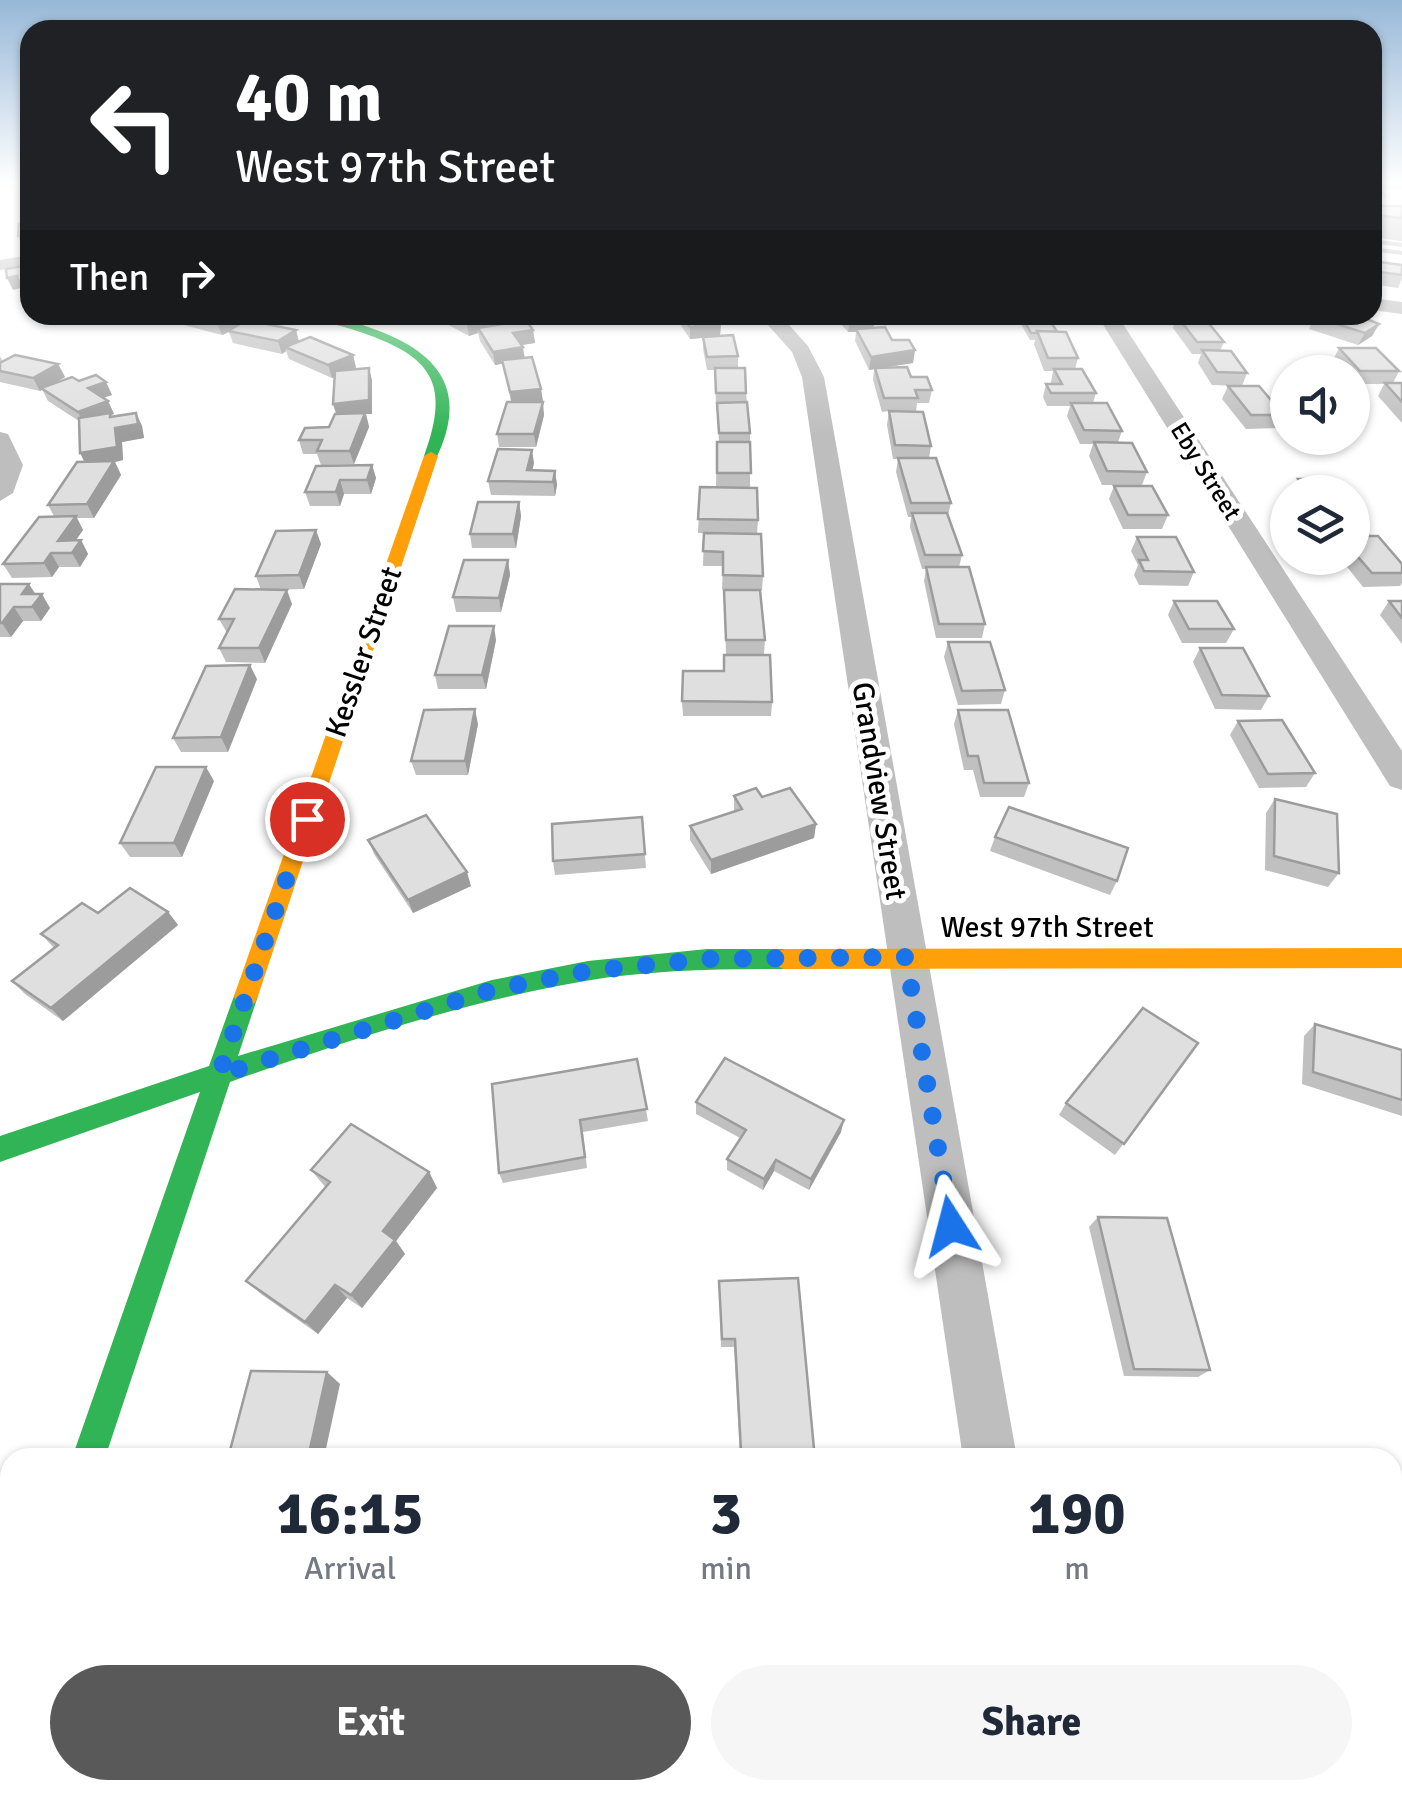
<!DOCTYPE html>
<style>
:root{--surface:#fff;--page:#f6f6f7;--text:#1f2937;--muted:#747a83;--accent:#595959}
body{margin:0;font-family:Signika,sans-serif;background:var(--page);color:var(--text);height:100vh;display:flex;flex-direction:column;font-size:38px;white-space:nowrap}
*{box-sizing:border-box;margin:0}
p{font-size:32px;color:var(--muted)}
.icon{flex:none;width:55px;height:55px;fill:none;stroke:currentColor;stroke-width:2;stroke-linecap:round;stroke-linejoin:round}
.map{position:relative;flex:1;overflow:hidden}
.sheet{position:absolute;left:0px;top:1448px;width:1402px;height:352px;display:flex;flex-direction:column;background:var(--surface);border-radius:30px 30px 0 0;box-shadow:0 2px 8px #0004}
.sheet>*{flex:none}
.hud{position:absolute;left:20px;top:20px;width:1362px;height:305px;border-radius:30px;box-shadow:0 2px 8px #0004;background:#202124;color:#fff;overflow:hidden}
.controls{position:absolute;left:1270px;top:355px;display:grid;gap:20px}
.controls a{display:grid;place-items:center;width:100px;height:100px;border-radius:50%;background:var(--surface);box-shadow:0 2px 8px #0004;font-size:50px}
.pin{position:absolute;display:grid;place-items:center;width:85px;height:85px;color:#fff;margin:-42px;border:5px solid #fff;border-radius:50%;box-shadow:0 2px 10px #0007}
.me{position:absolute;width:110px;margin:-55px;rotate:351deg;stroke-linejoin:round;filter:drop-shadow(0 0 8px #0008)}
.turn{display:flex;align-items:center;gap:35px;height:210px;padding:0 50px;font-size:45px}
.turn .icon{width:130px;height:130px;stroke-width:2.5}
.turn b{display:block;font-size:70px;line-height:85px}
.then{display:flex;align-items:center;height:95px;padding:0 50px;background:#0003;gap:20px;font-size:38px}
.eta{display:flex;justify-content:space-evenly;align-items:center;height:170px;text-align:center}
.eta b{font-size:60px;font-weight:800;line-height:70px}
.cta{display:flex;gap:20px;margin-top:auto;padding:20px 50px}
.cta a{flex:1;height:115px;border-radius:60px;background:var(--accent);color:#fff;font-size:40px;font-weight:800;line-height:115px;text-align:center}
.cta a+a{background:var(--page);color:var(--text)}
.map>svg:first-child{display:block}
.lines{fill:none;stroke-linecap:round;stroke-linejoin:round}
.stream{fill:#bfbfbf;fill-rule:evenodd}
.lane{fill:#bebebe;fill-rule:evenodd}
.street{fill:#bebebe;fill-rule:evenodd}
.fast{fill:#30b455;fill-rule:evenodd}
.slow{fill:#ff9f0a;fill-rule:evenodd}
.wall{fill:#c0c0c0}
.shaded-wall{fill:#9c9c9c}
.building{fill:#dfdfdf;stroke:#9c9c9c;stroke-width:2.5}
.route{stroke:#1a73e8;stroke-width:18;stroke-dasharray:0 32.4}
.labels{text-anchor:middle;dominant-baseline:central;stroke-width:10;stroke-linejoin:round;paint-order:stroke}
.far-street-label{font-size:25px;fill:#000;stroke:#fff}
.street-label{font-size:30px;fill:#000;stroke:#fff}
</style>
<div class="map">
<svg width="1402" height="1798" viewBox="0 0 1402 1798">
<rect width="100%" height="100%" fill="#fff"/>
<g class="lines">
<!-- stream -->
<path class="stream" d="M1372,247L1402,251V255L1372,251Z"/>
<!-- lane -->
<g class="lane">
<path d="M1372,186L1386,194V198L1372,192Z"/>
<path d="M1372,239L1402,243V247L1372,243Z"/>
</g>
<!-- street -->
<g class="street">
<path d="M30,255V265L0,270V260Z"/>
<path d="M1372,298L1402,302V314L1372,310Z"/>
<path d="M759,315H780L808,346L824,377L1017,1458H963L802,377L792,352Z"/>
<path d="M1097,315H1117L1402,751V790L1390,786Z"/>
<path d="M0,432L8,434L23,465L13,493L0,501Z"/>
<path d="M10,1660V1748L0,1752V1664Z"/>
<path d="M1013,1790H1077L1080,1798H1014Z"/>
</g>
<!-- fast -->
<g class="fast">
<path d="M309,315C331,315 350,320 371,328C438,351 470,390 436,459L424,456C453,379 428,354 354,330C339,325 322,322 309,315Z"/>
<path d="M707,949H784L792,952L796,959L792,966L784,969C718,969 650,970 585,981C464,1002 345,1041 230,1082L105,1458H72L200,1092L0,1162V1136L209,1066L234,996L237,989L246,986L255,989L258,996L238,1056L492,980L588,961Z"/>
</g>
<!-- slow -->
<g class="slow">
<path d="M431,452L438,456L258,996L255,1003L246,1006L237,1003L234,996L424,456Z"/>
<path d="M1402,948V968L784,969L776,966L772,959L776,952L784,949Z"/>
</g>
</g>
<!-- wall -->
<g class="wall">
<rect x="0" y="183" width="30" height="5"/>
<path d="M1375,183H1402V189H1382Z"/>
<path d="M1372,206H1402V241L1372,237Z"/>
<path d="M1372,261L1402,265V279L1398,288L1372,284Z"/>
<path d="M177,315H239L242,323L296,330L299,341L353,355L356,368L353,369L372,380V414H366L369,427L354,464L321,465L317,454H303L299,440L329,427L336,414L333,404L334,377L332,378L289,359L286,351L282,354L233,343L229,332L222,335L180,324Z"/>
<path d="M430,315H493L494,325L533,330L535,343L521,345L524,358L541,389L543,402H541L544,415L536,447H499L497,434L511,402L503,363L495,365L480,341L478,333L469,336Z"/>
<path d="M677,315H715L721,323L720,336L738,356V368L746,393L750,433V487H716L717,442H719L717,406H716L715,370H707L703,349V338L690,339L678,321Z"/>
<path d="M833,315H876H873L874,328L892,340L915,350L913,363L884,367L911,377L932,390L929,403H917L916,411L931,446L929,458L951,503L948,515L962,555L959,567L985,624L982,638H936L924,581L926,569H922L910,527L911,517H908L896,472L898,459H893L887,425L889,411L882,412L873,380L874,369L869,370L855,341L856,332H848Z"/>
<path d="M928,315H953V318L931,320Z"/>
<path d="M1019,315H1047L1057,332L1078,358L1075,369L1096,393L1093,403L1122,431L1118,442L1147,472L1142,485H1102L1089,456L1093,444H1080L1067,416L1070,406H1047L1043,397L1046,384H1052L1051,382L1053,371H1044L1034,344L1035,340H1030L1018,319Z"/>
<path d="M1247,315H1281L1279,320Z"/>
<path d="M1177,316L1224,342L1220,351L1247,373L1242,386L1212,385L1198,363L1201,354H1192L1173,328Z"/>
<path d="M1314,317L1379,324L1372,336L1358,345L1309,329Z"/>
<path d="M1339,348L1399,371L1393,383H1402V423L1378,396L1384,384H1354L1352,372H1343L1333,360Z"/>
<path d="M0,356L3,362L58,364L65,377L53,384L79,381L106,382L112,395L103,397L108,401L114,414L111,415L112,417L136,413L142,426L144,438L122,442L123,460L115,462L121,475L94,518H77L83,530L76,540H81L88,554L80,567H59L52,577L12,578L3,564L54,516L48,505L85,462L79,421L48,401L42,389L40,391L0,382Z"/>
<path d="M1228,386L1284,415L1278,428L1246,429L1222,399Z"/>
<path d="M534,463L532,471H555L557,485L555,496L491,495L488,481Z"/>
<path d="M372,465L376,478L371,494H344L340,506H310L305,492Z"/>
<path d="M1298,479L1345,492H1291Z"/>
<path d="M1114,486L1168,515L1162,529H1123L1109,499Z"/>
<path d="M700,487L758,520L757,534L763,576L762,590L722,589L723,566H703L704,533L733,534L698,533Z"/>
<path d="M519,502L521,516L516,548H472L470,534Z"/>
<path d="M1352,502L1365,519L1357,533H1352Z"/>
<path d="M1352,536L1402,564V583L1400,586L1363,587L1340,558H1352Z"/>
<path d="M1137,537L1194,572L1188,586L1139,585L1134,575L1138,565L1131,551Z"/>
<path d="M321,544L304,589L271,590L292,604L265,663L226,662L219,648L227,633L219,619L261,590L256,576Z"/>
<path d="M508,560L510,575L501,612H456L453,597Z"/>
<path d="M0,584L35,594L50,608L41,621H23L11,637H0Z"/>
<path d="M724,590L765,640L764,654H726Z"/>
<path d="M1174,601L1234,629L1226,643H1182L1168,615Z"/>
<path d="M1389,601H1402V644L1380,615Z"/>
<path d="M496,640L486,689H438L435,675Z"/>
<path d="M948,642L1005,690L1001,704L958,705L944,657Z"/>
<path d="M1200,648L1269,696L1261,710L1215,709L1193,662Z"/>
<path d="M257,679L228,752H181L173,738Z"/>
<path d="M682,701L772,702L771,716H683Z"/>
<path d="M958,710L1029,783L1024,797H980L973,770H964L954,724Z"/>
<path d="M1238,721L1315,773L1306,787L1259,788L1230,735Z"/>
<path d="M478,724L468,775H416L411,761Z"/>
<path d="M214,781L182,857H130L120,843Z"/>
<path d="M734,796L762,797L816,824L814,838L711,874L690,840V826L734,811Z"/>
<path d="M1275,799L1339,873L1328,887L1265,870L1266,813Z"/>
<path d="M642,817L646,868L555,875L553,861Z"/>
<path d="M995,837L1117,881L1110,895L990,851Z"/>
<path d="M368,840L471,886L413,913L374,854Z"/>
<path d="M168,912L178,925L63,1021L25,994L12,981L54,948L41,934Z"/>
<path d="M1315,1024L1402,1050V1116L1302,1084L1304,1036Z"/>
<path d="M1198,1043L1115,1155L1059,1115L1066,1103Z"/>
<path d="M637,1059L648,1121L583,1132L587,1168L503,1183L499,1173Z"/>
<path d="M696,1102L841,1132L809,1190L774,1171L763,1190L727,1170V1159L740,1138L696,1114Z"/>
<path d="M311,1170L429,1172L437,1188L396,1241L405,1254L362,1308L347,1298L318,1334L261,1294L246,1281L326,1188Z"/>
<path d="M1098,1217L1210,1370L1198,1377L1124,1376L1089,1227Z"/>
<path d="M719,1281L814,1449L811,1455L740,1457L734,1347H721Z"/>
<path d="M1235,1792L1327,1795L1345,1798H1237Z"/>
</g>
<!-- shaded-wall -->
<g class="shaded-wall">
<path d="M30,235V241L21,242L18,236Z"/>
<path d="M17,276L30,278V291L24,293L21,288L13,290L7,278Z"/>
<path d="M234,315H239L243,325L222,335L217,323Z"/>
<path d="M493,315L494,327L478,328V333L469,336L467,324Z"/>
<path d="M875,317L873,329H856V332H848L850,320Z"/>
<path d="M721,323L720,336L690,339V327Z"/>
<path d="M1379,324L1372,336L1358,345L1365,333Z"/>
<path d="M296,330L299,343L285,347L286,351L282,354L278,341Z"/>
<path d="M533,330L535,343L515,346L513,333Z"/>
<path d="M523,347L525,360L495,365L493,352Z"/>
<path d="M915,350L913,363L869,370L871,357Z"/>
<path d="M353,355L356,368L332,378L328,365Z"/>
<path d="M58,364L65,377L40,391L33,378Z"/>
<path d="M369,368L372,380V414H366L369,427L354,464L333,404Z"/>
<path d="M106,382L112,395L94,401L88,388Z"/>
<path d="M541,389L543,402L512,405L510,392Z"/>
<path d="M108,401L114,414L111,415L116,426L136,413L142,426L144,438L122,442L123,460L115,462L121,475L94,518L87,504V467L80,453L84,425L78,412Z"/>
<path d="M543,402L544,415L536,447L534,434Z"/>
<path d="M532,450L534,463L529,484L527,470Z"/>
<path d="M372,465L376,478L371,494L367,480Z"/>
<path d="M555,471L557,485L555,496L553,482Z"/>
<path d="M340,480L344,494L340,506L336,492Z"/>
<path d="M519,502L521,516L516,548L513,534Z"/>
<path d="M76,516L83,530L67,553L58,541Z"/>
<path d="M316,530L321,544L304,589L299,575Z"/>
<path d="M81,540L88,554L80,567L72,553Z"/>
<path d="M51,553L59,567L52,577L44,563Z"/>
<path d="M508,560L510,575L501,612L499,598Z"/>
<path d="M29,584L38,598L31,608L22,594Z"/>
<path d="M287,590L292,604L265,663L259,648Z"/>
<path d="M42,594L50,608L41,621L32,607Z"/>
<path d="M14,607L23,621L11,637L2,623Z"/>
<path d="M494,626L496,640L486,689L482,675Z"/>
<path d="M250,665L257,679L228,752L221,737Z"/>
<path d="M475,709L478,724L468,775L465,761Z"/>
<path d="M206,767L214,781L182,857L174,843Z"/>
<path d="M816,824L814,838L711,874V860Z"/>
<path d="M467,872L471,886L413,913L408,900Z"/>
<path d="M168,912L178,925L63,1021L51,1008Z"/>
<path d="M844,1120L841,1132L809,1190L811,1179Z"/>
<path d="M776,1160L774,1171L763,1190L764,1179Z"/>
<path d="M429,1172L437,1188L396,1241L405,1254L362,1308L351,1295L383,1231Z"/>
<path d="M335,1285L347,1298L318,1334L305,1322Z"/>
<path d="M327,1372L340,1384L324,1458H308Z"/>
<path d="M231,1790H250L248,1798H229Z"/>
</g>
<!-- building -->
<g class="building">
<path d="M1372,206H1402V218L1372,215Z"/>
<path d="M30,223V235L18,236L19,224Z"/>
<path d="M1372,261L1402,265V275L1372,271Z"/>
<path d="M30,265V278L18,281L17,276L7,278L6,269Z"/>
<path d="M188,315H234L217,323Z"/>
<path d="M450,315H492L467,324Z"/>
<path d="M682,315H715L721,323L690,327Z"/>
<path d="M845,315H873L875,317L850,320Z"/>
<path d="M1021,315H1047L1057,332L1037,331V333H1031Z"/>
<path d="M1202,315L1224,342H1197L1177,316Z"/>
<path d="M1318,315H1357L1379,324L1365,333L1314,317Z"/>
<path d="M247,320L296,330L278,341L228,331Z"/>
<path d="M526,320L533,330L513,333L523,347L493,352L478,328Z"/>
<path d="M885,327L892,340H909L915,350L871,357L856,329Z"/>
<path d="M1037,331L1066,332L1078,358H1048Z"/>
<path d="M733,335L738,356L707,357L703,337Z"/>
<path d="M310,337L353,355L328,365L285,347Z"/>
<path d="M1339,348H1376L1399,371H1360Z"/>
<path d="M1202,350L1231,351L1247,373L1217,372Z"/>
<path d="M15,355L58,364L33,378L0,371V363Z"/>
<path d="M532,357L541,389L510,392L502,360Z"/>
<path d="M907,367L911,377H927L932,390H915L918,398H884L875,368Z"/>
<path d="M369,368V400L333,404L335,371Z"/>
<path d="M715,368H745L746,393H716Z"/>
<path d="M1054,369H1082L1096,393H1051L1046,384H1062Z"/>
<path d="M96,375L106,382L88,388L108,401L78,412L41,388L72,377L79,381Z"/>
<path d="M1385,383H1402V402Z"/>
<path d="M1228,386H1259L1284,415H1251Z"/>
<path d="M507,402H543L534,434H497Z"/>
<path d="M747,402L750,433H719L717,403Z"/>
<path d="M1071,403H1107L1122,431L1084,430Z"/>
<path d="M889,411L923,412L931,446L895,445Z"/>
<path d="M110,413V417L136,413L138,424L115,428L117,447L80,453L79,418Z"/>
<path d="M365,413L350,451H317L322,440H299L305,428L329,427L335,414Z"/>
<path d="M717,442H750L751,473H717Z"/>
<path d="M1094,442L1132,443L1147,472L1107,471Z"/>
<path d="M498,449L532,450L527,470L555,471L553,482L488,481Z"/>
<path d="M898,458H936L951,503H911Z"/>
<path d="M114,461L87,504L48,505L77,462Z"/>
<path d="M372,465L367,480H340L336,492H305L316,466Z"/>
<path d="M1298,479H1335L1345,492H1307Z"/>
<path d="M1114,486H1152L1168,515H1128Z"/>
<path d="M700,487L757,488L758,520L698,519Z"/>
<path d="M478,502H519L513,534H470Z"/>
<path d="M1352,502L1365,519H1352Z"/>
<path d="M912,513H947L962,555H925Z"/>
<path d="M76,516L58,541L81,540L72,553H51L44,563L3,564L39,517Z"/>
<path d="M316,530L299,575L256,576L276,531Z"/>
<path d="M704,533L761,534L763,576L723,575V552L703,551Z"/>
<path d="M1352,536H1378L1402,564V573H1372L1352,550Z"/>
<path d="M1137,537H1176L1194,572L1144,571L1139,560H1148Z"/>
<path d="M464,560H508L499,598L453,597Z"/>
<path d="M926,567H969L985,624H939Z"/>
<path d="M0,584H29L22,594H42L32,607H14L2,623H0Z"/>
<path d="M235,589L287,590L259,648H219L234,619H219Z"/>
<path d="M724,590H760L765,640H726Z"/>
<path d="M1174,601H1217L1234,629H1189Z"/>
<path d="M1389,601H1402V618Z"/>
<path d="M449,626H494L482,675H435Z"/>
<path d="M948,642H990L1005,690L962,691Z"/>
<path d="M1200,648H1243L1269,696L1222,695Z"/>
<path d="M724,655H770L772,702L682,701L683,671H724Z"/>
<path d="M250,665L221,737L173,738L206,666Z"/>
<path d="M475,709L465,761H411L424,710Z"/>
<path d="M958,710H1008L1029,783H984L978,756H968Z"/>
<path d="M1282,720L1315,773L1268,774L1238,721Z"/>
<path d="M156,767H206L174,843H120Z"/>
<path d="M756,788L762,797L790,788L816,824L711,860L690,826L742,809L734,796Z"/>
<path d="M1275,799L1337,814L1339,873L1274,856Z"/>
<path d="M1009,807L1128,848L1117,881L995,837Z"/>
<path d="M426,815L467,872L408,900L368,840Z"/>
<path d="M642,817L645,854L553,861L552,824Z"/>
<path d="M130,888L168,912L51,1008L12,981L58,945L41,934L82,903L98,913Z"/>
<path d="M1143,1008L1198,1043L1124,1144L1066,1103Z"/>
<path d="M1315,1024L1402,1050V1100L1313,1072Z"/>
<path d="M725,1058L844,1120L811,1179L776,1160L764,1179L727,1159L746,1130L696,1102Z"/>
<path d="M637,1059L647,1109L580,1120L585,1157L499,1173L492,1084Z"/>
<path d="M351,1124L429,1172L383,1231L395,1240L351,1295L335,1285L305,1322L246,1281L330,1182L311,1170Z"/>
<path d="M1098,1217L1167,1218L1210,1370L1134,1369Z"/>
<path d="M798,1278L814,1449L741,1451L735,1339H722L719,1281Z"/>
<path d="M251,1371L327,1372L308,1458H228Z"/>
<path d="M132,1790H231L229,1798H130Z"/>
<path d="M1251,1794L1345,1798H1252Z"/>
</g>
<!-- sky -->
<linearGradient id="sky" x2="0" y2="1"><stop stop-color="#97b8d8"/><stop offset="0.42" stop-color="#fff"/><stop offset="1" stop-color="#fff" stop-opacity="0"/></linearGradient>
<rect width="1402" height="435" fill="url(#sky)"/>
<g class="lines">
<!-- route -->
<path class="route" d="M307,819L219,1075L492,990L588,971L707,959L906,957L951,1226"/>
</g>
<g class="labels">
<!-- far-street labels -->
<g class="far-street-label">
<text transform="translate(1206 471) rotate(58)">Eby Street</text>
</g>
<!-- street labels -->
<g class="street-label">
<text transform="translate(364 652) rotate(-71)">Kessler Street</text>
<text transform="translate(879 791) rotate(81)">Grandview Street</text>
<text x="1047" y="927">West 97th Street</text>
</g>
</g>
</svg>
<div class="controls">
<a><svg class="icon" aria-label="sound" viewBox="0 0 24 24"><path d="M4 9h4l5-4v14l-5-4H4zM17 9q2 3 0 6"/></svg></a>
<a><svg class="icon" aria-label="layers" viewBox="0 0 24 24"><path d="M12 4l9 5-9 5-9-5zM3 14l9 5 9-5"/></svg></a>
</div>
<div class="pin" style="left:307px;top:819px;background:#d93025"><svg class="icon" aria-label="arrive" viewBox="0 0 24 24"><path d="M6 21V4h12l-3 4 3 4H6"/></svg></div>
<svg class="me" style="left:951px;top:1226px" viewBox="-20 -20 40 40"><path d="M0-17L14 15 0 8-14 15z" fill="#1a73e8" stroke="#fff" stroke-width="4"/></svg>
<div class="hud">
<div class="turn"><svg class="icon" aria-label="left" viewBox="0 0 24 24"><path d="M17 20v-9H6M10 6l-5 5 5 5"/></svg><div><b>40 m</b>West 97th Street</div></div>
<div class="then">Then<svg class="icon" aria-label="right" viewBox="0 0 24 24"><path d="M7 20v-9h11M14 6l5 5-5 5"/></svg></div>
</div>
<section class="sheet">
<div class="eta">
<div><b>16:15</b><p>Arrival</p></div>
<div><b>3</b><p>min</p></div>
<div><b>190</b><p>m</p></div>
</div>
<div class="cta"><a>Exit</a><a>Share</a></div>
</section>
</div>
